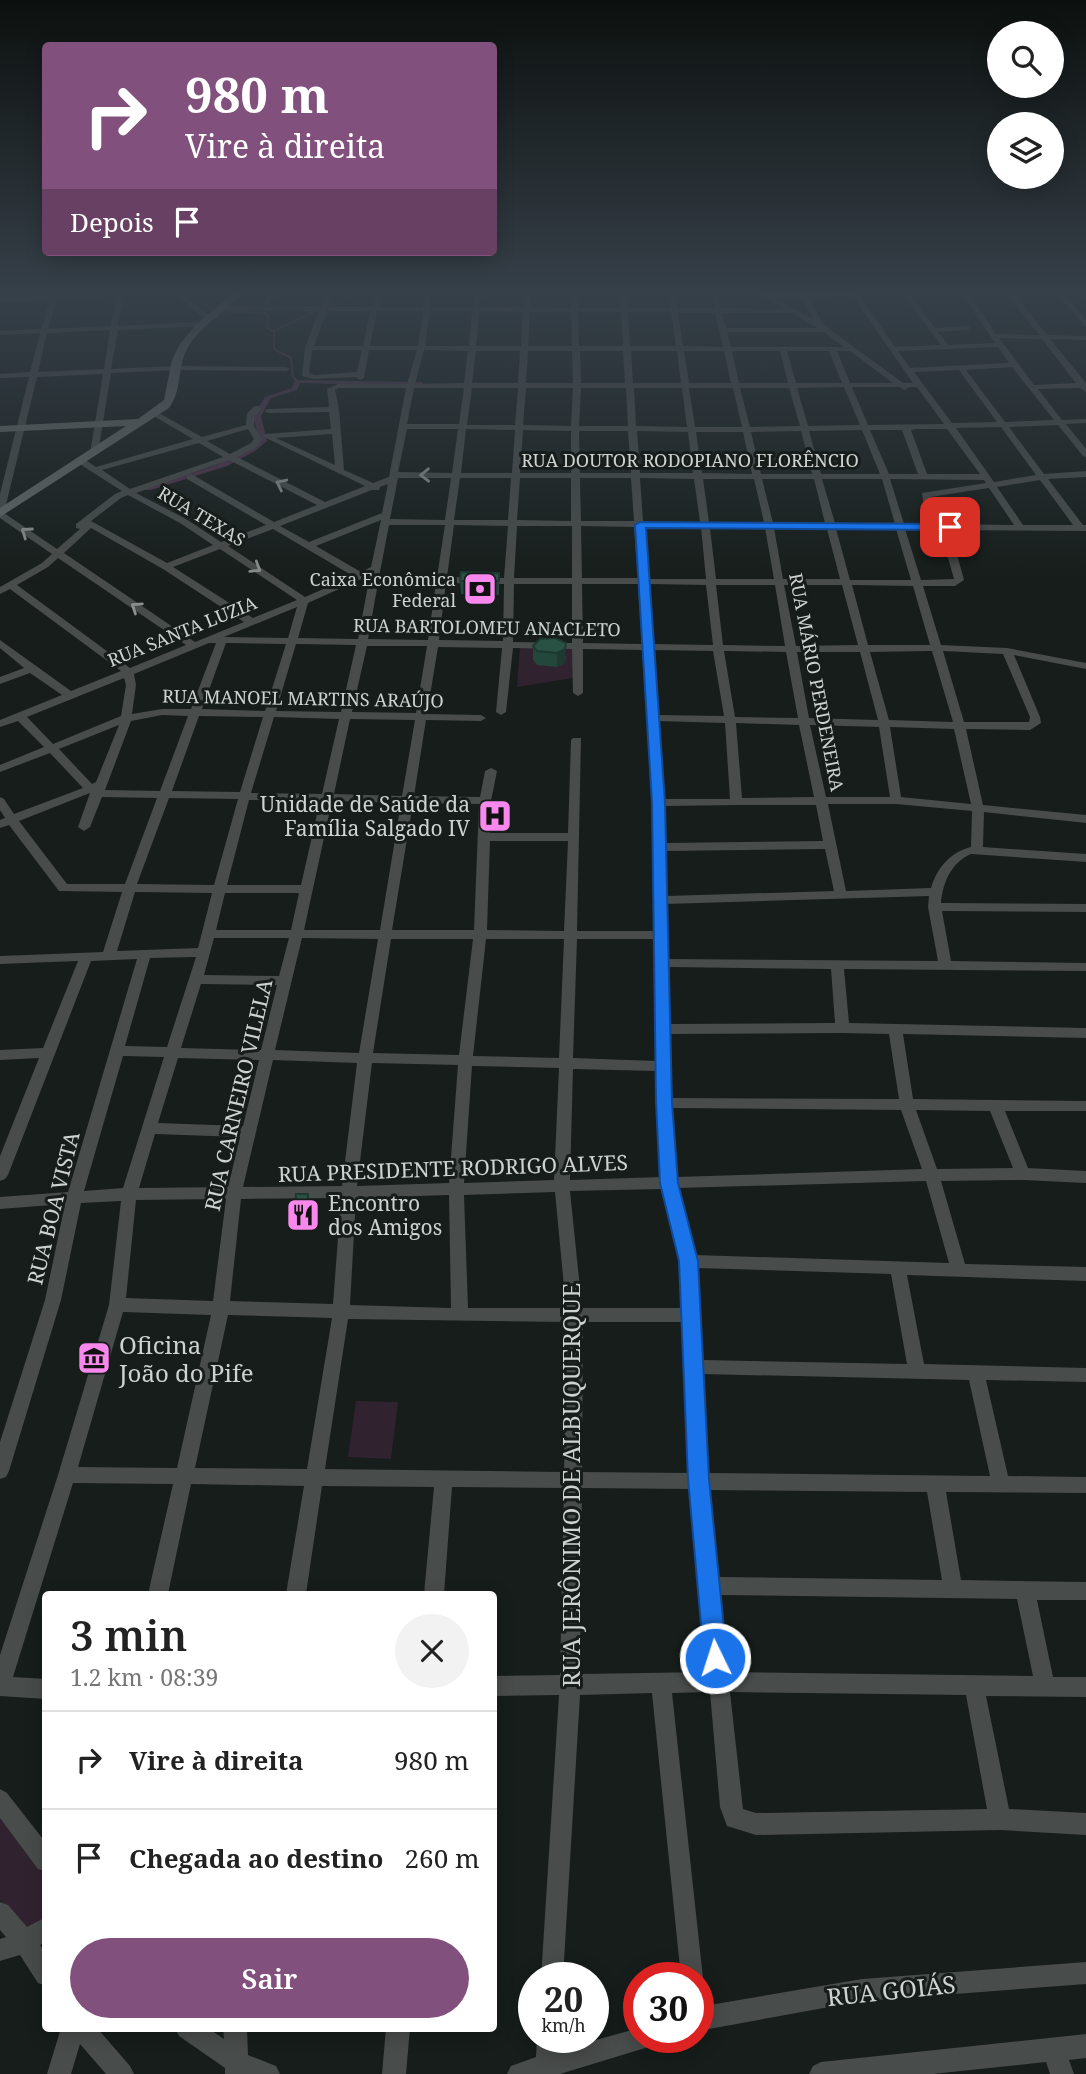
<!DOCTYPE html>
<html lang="pt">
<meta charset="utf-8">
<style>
:root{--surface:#fff;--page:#f2f2f2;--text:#222;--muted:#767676;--line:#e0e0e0;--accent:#82507c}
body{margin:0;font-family:"Noto Serif",serif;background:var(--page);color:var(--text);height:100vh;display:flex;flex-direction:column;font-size:26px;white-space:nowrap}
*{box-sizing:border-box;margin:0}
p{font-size:23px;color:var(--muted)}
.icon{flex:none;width:38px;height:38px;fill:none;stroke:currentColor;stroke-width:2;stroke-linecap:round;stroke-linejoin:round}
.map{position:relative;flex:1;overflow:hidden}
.sheet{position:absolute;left:42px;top:1591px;width:455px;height:441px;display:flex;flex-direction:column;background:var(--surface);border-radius:7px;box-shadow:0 4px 18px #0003}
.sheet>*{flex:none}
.top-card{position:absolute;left:42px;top:42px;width:455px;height:214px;border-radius:7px;box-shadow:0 4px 18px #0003;background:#82507c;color:#fff;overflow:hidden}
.fabs{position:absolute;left:987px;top:21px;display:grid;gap:14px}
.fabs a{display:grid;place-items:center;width:77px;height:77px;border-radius:50%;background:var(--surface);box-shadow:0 4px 18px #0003;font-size:35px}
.speed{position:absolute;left:518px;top:1962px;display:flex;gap:14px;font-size:35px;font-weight:700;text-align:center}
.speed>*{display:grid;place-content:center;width:91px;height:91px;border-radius:50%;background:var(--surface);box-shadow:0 4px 18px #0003;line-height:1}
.speed small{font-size:18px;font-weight:400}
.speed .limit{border:10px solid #d22;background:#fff;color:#111}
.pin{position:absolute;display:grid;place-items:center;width:60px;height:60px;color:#fff;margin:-30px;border-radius:14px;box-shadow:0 4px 10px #0006}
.me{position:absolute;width:77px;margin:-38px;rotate:356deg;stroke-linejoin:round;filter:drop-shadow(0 0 5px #0008)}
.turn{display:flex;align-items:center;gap:24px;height:147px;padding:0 28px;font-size:32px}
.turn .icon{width:91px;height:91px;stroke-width:2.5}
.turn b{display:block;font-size:49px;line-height:60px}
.then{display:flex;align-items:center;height:66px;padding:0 28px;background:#0003;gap:14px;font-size:26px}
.round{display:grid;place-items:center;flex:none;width:74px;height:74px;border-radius:37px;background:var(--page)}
.head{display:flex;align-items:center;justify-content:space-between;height:119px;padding:0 28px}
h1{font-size:42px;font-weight:600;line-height:52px}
.action{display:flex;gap:14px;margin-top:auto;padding:14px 28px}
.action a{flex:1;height:80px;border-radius:42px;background:var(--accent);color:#fff;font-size:28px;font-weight:600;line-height:80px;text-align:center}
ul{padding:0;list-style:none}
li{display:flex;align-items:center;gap:21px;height:98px;padding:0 28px;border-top:2px solid var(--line)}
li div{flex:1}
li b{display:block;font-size:26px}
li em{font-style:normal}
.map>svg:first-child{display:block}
.green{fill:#31222f}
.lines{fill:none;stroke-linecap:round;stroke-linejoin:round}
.stream{stroke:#4e334a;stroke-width:2}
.canal{fill:#4e334a;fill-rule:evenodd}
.street{fill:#484c4a;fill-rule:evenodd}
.secondary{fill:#626765;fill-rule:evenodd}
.wall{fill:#23473a}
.shaded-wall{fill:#1d3930}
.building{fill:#295244;stroke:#1d3930;stroke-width:2}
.oneway{stroke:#8b908e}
.route{fill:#1a73e8;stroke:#114b97;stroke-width:2}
.labels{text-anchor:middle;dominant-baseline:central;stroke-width:6;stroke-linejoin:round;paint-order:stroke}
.far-street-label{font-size:18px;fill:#ced3d1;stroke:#161d1a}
.far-poi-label{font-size:18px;fill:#ced3d1;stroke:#161d1a;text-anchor:end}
.poi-label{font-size:21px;fill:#ced3d1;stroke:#161d1a;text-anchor:end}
.street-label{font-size:21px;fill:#ced3d1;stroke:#161d1a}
.near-poi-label{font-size:24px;fill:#ced3d1;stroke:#161d1a;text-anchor:start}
.near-street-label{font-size:24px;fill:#ced3d1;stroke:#161d1a}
</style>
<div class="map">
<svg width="1086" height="2074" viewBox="0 0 1086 2074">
<rect width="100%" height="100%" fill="#161d1a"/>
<!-- green -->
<g class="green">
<path d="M520,646L574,648L573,678L517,687Z"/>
<path d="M356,1401L398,1402L391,1459L348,1457Z"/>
<path d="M0,1816L45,1877V1922L25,1929L0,1900Z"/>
</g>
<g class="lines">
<!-- stream -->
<g class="stream">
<path d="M187,292L214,311L265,313L268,316L267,328L274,332V349L291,358L293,377L297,381"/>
<path d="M328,307L357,292"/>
<path d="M274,331L313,312"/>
</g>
<!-- canal -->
<path class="canal" d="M295,380L421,382L424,384L421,386L300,383L297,390L271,398L261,416L267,441L255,451L227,466L151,490H145V486C184,475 227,467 259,440L253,416L265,397L292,388Z"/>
<!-- street -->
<g class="street">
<path d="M52,292H59V295L165,292L123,296L118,326L204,322L208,324L204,326L118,330L111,369L176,366L286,367L290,369L286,371L176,370L111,373L98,453L94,456L90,453L103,374L37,377L4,513L57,549L80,529L76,528V524L115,494L122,491L78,463V459H84L96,467L193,439L152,415V411H155L202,437L246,425L247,413L255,406H261V410L254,416V426L262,439L257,447L237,457L325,502L365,486L262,436L266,434L331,429L329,412L268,413L264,411L268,409L329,407L327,389L338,384H407L417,350H369L364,378L360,380L356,377L314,379L302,376L305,348L319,311L225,310L221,308L225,306H263L268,292H275L270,306H321L326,292H333L328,306L372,307L376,292H383L379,307H423L425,292H432L430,307H473L474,292H481L480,307H523L524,292H531V307L571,308V292H577L578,308H621L620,292H627L628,308H671L669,292H676L678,308H714L711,292H718L721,308L784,309L763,296L765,293L813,319L798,292H805L824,325L903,383H913L850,292H857L895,347L941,345L901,292H908L935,328L969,326V330H966L938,332L948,345L995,343L961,292H968L996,334L1039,335L1006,292H1013L1047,335L1086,336V340L1050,339L1086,383V392L1080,388L1038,389L1062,420L1086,419V423L1066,424L1086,449V457L1083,456L1058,425L1009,427L1044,474L1086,471V477L1048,479L1083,525H1086V531L944,530L958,558L964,580L955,586H923L941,645L1007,648L1086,663V669L1014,655L1040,717L1041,723L1030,730L966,729L983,805L1086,815V823L984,812L983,847L1086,854V862L971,854C951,863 943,882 941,903L1086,904V912L942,911L951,961L1086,963V971L844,969L849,1023L1086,1028V1038L903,1034L913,1099L1086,1101V1111H1005L1028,1168L1086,1171V1183L1023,1180L941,1181L965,1264L1086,1267V1281L907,1275L924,1364L1086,1368V1382L986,1380L1008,1476L1086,1477V1493L946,1492L961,1580L1086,1582V1600H1037L1053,1677H1086V1697L986,1696L1009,1809L1086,1813V1835L1000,1830L756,1835L727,1826L720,1807L710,1692L672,1693L703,1978L698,1987V1978H681L652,1693L580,1695L563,1978H541L559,1695L494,1696V1676L560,1675L564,1488L452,1487L444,1594H424L434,1487L322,1486L306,1594H286L304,1486L191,1484L168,1594H148L173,1484L73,1483L13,1677L46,1679V1699L0,1696V1655L58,1475L109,1305L121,1201L81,1203L61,1300L9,1471L6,1477L0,1479V1442L45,1300L65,1204L0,1209V1197L68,1192L137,959L91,961L8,1175L5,1179L0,1181V1156L39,1058L0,1060V1050L43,1048L78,961L0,964V956L103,952L122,892L59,891L9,825L0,828V820L5,818L0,810V797L4,799L14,814L83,788L50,753L0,772V765L44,747L18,721L0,727V720L62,695L30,673L0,684V677L24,668L0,648V640L71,691L121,671L10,589L0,594V587L42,563L52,554L0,518V494L29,377L0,378V374L30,372L40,333L0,335V331L41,329L50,300L0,302V298L51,295ZM116,296L111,326L48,329L57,299ZM327,311H370L363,346H314ZM377,311H423L418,346H370ZM430,311H472L469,346H425ZM480,311L523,312L521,346H476ZM530,312H571L572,346H528ZM578,312H621L623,346H579ZM628,312H671L676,346H630ZM678,313H715L723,347L683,346ZM722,313H792L818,328H726ZM110,330L104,369L38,372L47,333ZM727,332H824L844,347H731ZM999,338L1042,339L1076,383L1034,385ZM998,347L1009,363L910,368L898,351ZM312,350H362L357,372L315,375L309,373ZM424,350L468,351L464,383L415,384ZM476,351H520L518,383H472ZM528,351H572L573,383H526ZM580,351H623L625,383H581ZM631,351H677L681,383H633ZM684,351H724L731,383H689ZM732,351H780L788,383H739ZM787,351H829L842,383H796ZM837,351H850L893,383H850ZM1012,367L1054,420L1005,422L966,370ZM959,370L997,422L952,423L914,372ZM844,387L860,425L808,426L797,388ZM852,387H899L905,390L909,387H917L944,424L868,425ZM339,388H406L389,477L373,483L344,470L339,409L335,390ZM414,388H464L459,424H407ZM472,388H518L515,425H467ZM526,388H573L571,426L523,425ZM581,388H626L628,426H579ZM634,388H682L687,427L636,426ZM689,388H733L742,427H695ZM740,388H789L800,426L750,427ZM1001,427L1036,475L994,482L956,428ZM248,429L254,439L251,443L230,454L207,441ZM407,429H458L452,473L398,472ZM466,429L515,430L512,473H461ZM916,429H947L980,474H927L911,430ZM523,430L571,431V473H520ZM862,430L880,474H821L809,431ZM870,430H902L918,474H889ZM579,431H628L631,473H580ZM637,431L688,432L693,473H640ZM801,431L812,474H761L751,432ZM696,432H743L752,474L702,473ZM332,434L335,465L276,438ZM199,443L223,457L130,489L102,470ZM229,460L317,505L274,522L193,475H187V479L266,525L221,542L186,519L136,493ZM398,478H451L445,520L390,519ZM460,478H511L508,520H454ZM520,478H571V521L517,520ZM580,478H631L634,521H581ZM640,478L694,479L700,522L643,521ZM703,479H754L764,522H709ZM762,479H814L825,523H773ZM822,479H882L895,524L835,523ZM890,479L984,480L986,483L922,493L924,506L932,524H904ZM1040,480L1073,525H1023L997,487ZM388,484L382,513L309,542L280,526L372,490H379L380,487ZM989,488L1014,525L941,524L930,497ZM128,495L180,523L213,545L167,563L91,521L121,498ZM381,520L371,567L361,572L316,546ZM389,525H445L437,577H379ZM454,525L508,526L504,578L447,577ZM517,526H572V578H514ZM581,526L634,527L638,578H582ZM644,527H701L706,579H647ZM91,528L163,569L244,622L195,642L64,553ZM710,528H765L774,579H716ZM774,528L827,529L840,579H783ZM273,529L353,576L305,597L228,546ZM836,529H896L911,580H850ZM905,529H934L948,558L954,579L921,580ZM220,549L297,600L253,618L173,567ZM58,558L186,645L130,668L17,585L48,567ZM370,575L358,639L298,638L308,603ZM378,583H436L428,640L368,639ZM446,583L504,584L503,641L439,640ZM514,584H572V643L513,642ZM582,584H638L642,644L583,643ZM648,584L706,585L713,645L652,644ZM716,585H775L785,646L723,645ZM784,585H842L858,645L796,646ZM852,585L913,586L930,645H868ZM297,607L288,638L224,637ZM209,643H216L191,709H162L132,714L136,685L134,674ZM226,643L286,644L265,711L202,709ZM296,644L356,645L341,712L276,711ZM367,646H427L416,713L352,712ZM438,647L502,648L496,712L501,715L506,712L513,648L572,649L573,693L578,696L583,693V649L642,650L652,803L654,931H577L581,738H573L571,740L568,833H490L491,801L497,771L491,768L485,771L480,797L414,796L426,720L481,721L486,718L481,715L427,714ZM653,650L713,651L724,716L657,715ZM724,651L786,652L798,718L735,717ZM932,651L953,722L889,720L870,652ZM943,651L1003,654L1030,717L1029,722H964ZM797,652H860L878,720L809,718ZM124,678L126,685L121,716L53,744L27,717ZM162,715L188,716L160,791L105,790L131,721ZM199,716L263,717L240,792L172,791ZM274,717L339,719L322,794L251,793ZM350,719L415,720L402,796L334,794ZM658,721L725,723L730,799H664ZM736,723L799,725L814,797L742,798ZM119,725L96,782L92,784L59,749ZM810,725L879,727L890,797H826ZM890,727L954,729L971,804L901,797ZM90,793L78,827L84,831L90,827L102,797L157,798L125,884H67L19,821ZM169,798L238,799L214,885L137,884ZM249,800L320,801L301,885H227ZM332,801L401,803L380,930H304ZM413,803L479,804L474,930H392ZM828,804H896L972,811L971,847C950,852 937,868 931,888L846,891ZM740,805H816L823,841L665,843L664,806ZM490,841H568L564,931L487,930ZM825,849L834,891L666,896L665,851ZM135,892L212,893L198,948L117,951ZM225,893H299L291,930H216ZM929,896L928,907L938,961L668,959L666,904ZM214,938H289L279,976L204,975ZM302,938L378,939L359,1053L275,1050ZM391,939H473L459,1055L373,1053ZM486,939H564L559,1058L473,1056ZM577,939H654L656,1061L573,1058ZM196,957L167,1047L125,1046L150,958ZM668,967L831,969L835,1023L669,1024ZM201,984L277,985L261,1050L181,1048ZM842,1033L889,1034L899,1099L671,1098L670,1034ZM123,1056L164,1057L123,1188L84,1191ZM178,1058L259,1060L243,1126L158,1123ZM273,1060L357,1063L342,1186L243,1187ZM372,1063L458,1065L449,1183L357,1186ZM472,1066L559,1068L554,1180L464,1183ZM573,1069L656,1071L661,1177L570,1180ZM672,1108L901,1110L922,1169L676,1177ZM916,1110L990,1111L1013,1168L937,1169ZM155,1134L240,1137L228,1187L139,1188ZM926,1181L949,1263L695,1255L678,1188ZM663,1189L680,1261L682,1308H582L570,1191ZM555,1192L566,1308H468L464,1195ZM449,1195L451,1308L350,1305L356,1198ZM341,1198L333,1304L230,1301L241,1199ZM226,1199L213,1301L126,1298L136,1200ZM696,1268L891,1274L907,1364L702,1360ZM123,1312L211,1315L177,1468L78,1467ZM228,1315L332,1318L307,1469L195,1468ZM348,1319L567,1322L564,1472L325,1469ZM583,1322H683L690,1473L582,1472ZM702,1374L969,1380L990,1476L708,1473ZM582,1488L691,1489L708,1672L580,1674ZM709,1490L927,1492L942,1580L718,1577ZM720,1595L1017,1599L1033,1676L728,1672ZM730,1692L966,1695L987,1809L756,1813L743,1809Z"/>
<path d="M168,292L182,294L214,319L207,321L178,296Z"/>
<path d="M1055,292H1062L1086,320V327Z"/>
<path d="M0,1789L7,1793L46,1843V1872L38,1869L0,1818Z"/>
<path d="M0,1902L8,1905L27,1927L46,1917V1942L40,1945L46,1954V1986L38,1983L20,1955L0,1961V1939L6,1937L0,1930Z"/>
<path d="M1086,1962V1984L862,2001L698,2031V2007L862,1979Z"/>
<path d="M61,2028H97L130,2066L134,2074H106L80,2044L71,2074H47Z"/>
<path d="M175,2028H208L224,2039L223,2028H247L248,2055L276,2066L280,2074H225V2068L179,2036Z"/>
<path d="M386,2028H410L406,2074H382Z"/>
<path d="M639,2028V2037H659L655,2045L560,2074H507L511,2066L536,2057L537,2037H561L560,2050Z"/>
<path d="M1086,2034V2058L1069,2060L1074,2074H1050L1046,2062L933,2074H809L813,2066L821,2062Z"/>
</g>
<!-- secondary -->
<g class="secondary">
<path d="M233,292H243C226,313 198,326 186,351C177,370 182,390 169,408L0,517V508L126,426L0,432V426L138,419L164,400L172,360L180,344L195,326Z"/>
<path d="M757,292H888L884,295L765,298Z"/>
</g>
</g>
<!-- wall -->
<g class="wall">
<path d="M499,573V595L461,594L460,581Z"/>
<path d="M555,638L566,657L565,663L557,667L537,665L533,660V646Z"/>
<path d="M310,1204L309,1226L297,1227L295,1217Z"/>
</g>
<!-- shaded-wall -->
<g class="shaded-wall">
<path d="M566,643L565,663L557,667V653Z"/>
<path d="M308,1194L310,1204L309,1226L307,1216Z"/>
</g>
<!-- building -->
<g class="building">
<path d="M461,572L499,573V581H460Z"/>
<path d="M555,638L566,643L565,649L557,653L537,651L533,646L540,639Z"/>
<path d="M296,1194H308L307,1216L295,1217Z"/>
</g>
<!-- one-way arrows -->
<defs><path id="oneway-chevron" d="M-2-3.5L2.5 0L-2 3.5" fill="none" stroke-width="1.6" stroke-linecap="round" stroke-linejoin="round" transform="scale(1.75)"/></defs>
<g class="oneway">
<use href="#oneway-chevron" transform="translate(425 475) rotate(179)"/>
<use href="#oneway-chevron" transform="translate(281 484) rotate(-154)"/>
<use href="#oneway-chevron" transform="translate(26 532) rotate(-145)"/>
<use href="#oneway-chevron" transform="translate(256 568) rotate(32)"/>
<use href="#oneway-chevron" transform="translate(136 607) rotate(-146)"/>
</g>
<!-- sky -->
<linearGradient id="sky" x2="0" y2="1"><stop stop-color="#0c100e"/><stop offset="0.5" stop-color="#364049"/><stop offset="1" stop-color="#364049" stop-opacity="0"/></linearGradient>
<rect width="1086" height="583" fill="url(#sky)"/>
<!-- route -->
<path class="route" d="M640,522L950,524L956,527L950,530L646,528L665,803L672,1102L678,1183L698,1261L709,1479L727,1658L723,1666L715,1670L707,1666L704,1658L688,1479L679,1261L660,1183L656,1102L652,803L635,525Z"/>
<!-- icons -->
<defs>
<symbol id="bank-square" viewBox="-11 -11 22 22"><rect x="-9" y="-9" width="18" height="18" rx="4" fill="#f888eb" stroke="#161d1a"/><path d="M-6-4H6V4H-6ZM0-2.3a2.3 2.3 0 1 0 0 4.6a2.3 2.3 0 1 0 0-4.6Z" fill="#111"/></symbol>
<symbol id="hospital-square" viewBox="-11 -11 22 22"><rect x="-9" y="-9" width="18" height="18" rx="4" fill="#f888eb" stroke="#161d1a"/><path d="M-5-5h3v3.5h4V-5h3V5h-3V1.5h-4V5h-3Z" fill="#111"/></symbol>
<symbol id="restaurant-square" viewBox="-11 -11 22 22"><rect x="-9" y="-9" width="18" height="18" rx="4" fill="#f888eb" stroke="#161d1a"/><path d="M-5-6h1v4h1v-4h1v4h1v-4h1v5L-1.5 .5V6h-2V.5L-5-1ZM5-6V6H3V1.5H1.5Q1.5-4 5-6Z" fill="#111"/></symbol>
<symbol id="museum-square" viewBox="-11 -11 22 22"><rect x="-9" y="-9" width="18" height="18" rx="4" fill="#f888eb" stroke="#161d1a"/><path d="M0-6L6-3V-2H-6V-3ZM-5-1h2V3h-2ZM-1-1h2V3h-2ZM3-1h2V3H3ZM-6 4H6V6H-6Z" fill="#111"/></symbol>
</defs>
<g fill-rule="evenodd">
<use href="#bank-square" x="461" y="570" width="38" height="38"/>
<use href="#hospital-square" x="476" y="797" width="38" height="38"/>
<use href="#restaurant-square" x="284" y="1196" width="38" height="38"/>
<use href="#museum-square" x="75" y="1339" width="38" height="38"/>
</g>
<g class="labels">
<!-- far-street labels -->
<g class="far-street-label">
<text x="690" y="460">RUA DOUTOR RODOPIANO FLORÊNCIO</text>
<text transform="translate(202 516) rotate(31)">RUA TEXAS</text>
<text transform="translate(487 627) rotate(1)">RUA BARTOLOMEU ANACLETO</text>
<text transform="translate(182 631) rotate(-22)">RUA SANTA LUZIA</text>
<text transform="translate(817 682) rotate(79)">RUA MÁRIO PERDENEIRA</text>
<text transform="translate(303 698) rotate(1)">RUA MANOEL MARTINS ARAÚJO</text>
</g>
<!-- far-poi labels -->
<g class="far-poi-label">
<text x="456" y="579">Caixa Econômica<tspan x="456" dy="21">Federal</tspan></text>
</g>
<!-- poi labels -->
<g class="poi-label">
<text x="470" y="804">Unidade de Saúde da<tspan x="470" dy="24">Família Salgado IV</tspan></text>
<text x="328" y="1203" text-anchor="start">Encontro<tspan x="328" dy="24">dos Amigos</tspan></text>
</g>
<!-- street labels -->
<g class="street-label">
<text transform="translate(238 1095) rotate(-77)">RUA CARNEIRO VILELA</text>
<text transform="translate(453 1168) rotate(-2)">RUA PRESIDENTE RODRIGO ALVES</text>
<text transform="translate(53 1208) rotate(-76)">RUA BOA VISTA</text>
</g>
<!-- near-poi labels -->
<g class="near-poi-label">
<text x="119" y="1344">Oficina<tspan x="119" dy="28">João do Pife</tspan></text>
</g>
<!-- near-street labels -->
<g class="near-street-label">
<text transform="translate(570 1485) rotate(-90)">RUA JERÔNIMO DE ALBUQUERQUE</text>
<text transform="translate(891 1990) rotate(-6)">RUA GOIÁS</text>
</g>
</g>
</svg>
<div class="fabs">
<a><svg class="icon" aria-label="search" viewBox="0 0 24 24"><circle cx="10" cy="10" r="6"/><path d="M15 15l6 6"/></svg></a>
<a><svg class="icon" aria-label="layers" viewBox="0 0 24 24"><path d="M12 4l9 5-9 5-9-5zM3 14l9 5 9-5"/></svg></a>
</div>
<div class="speed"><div>20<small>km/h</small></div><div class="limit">30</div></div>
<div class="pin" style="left:950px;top:527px;background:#d93025"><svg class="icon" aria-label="arrive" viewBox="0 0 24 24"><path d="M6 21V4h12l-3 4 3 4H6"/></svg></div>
<svg class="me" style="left:715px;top:1658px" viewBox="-20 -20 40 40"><circle r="17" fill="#1a73e8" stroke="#fff" stroke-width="3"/><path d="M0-11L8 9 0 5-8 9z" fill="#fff"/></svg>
<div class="top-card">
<div class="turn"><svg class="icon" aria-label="right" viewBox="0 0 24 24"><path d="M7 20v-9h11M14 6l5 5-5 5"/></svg><div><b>980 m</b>Vire à direita</div></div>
<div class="then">Depois<svg class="icon" aria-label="arrive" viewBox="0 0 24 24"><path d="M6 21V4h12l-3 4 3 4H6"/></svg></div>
</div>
<section class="sheet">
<div class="head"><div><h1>3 min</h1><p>1.2 km · 08:39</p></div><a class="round"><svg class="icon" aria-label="close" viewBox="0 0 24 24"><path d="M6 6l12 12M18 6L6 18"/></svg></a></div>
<ul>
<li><svg class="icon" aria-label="right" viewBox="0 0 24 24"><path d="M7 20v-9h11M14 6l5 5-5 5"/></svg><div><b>Vire à direita</b></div><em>980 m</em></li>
<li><svg class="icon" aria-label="arrive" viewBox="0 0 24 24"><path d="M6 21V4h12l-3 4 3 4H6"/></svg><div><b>Chegada ao destino</b></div><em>260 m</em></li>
</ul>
<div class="action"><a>Sair</a></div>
</section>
</div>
